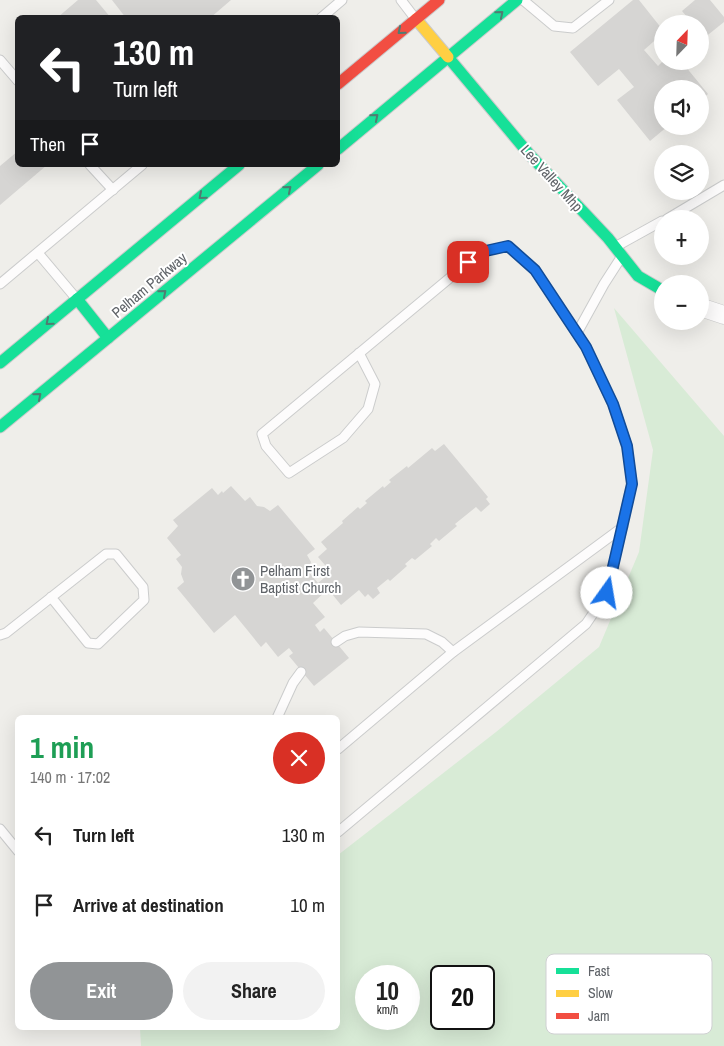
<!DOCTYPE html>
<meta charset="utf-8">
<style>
:root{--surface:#fff;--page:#f2f2f2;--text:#222;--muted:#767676;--accent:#919496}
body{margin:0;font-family:"Archivo Narrow",sans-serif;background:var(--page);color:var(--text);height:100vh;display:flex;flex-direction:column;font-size:19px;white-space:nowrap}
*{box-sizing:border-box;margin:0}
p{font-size:16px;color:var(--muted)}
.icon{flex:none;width:28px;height:28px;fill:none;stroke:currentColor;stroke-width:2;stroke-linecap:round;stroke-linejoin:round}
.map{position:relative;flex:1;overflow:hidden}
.sheet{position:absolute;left:15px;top:715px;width:325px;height:315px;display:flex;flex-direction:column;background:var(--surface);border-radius:8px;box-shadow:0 5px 20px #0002}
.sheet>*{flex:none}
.guide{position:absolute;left:15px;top:15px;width:325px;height:152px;border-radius:8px;box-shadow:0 5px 20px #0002;background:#202124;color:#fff;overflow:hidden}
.needle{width:32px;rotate:23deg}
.buttons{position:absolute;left:654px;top:15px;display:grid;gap:10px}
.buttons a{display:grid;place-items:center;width:55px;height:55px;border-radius:50%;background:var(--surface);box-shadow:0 5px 20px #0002;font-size:25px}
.speed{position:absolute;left:355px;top:965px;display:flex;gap:10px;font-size:25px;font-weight:700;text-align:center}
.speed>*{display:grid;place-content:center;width:65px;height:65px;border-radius:50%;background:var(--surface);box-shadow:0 5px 20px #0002;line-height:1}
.speed small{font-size:12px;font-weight:400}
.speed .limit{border:2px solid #111;border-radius:8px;background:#fff;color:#111}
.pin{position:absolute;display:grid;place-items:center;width:42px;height:42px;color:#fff;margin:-21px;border-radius:10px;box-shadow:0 2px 8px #0006}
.me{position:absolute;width:55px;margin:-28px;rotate:13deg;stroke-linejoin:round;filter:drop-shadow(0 0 4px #0008)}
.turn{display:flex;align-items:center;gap:18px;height:105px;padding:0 15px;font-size:22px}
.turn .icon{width:65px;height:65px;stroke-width:2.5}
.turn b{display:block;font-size:35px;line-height:42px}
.then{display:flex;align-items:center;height:48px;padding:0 15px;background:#0003;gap:10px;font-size:19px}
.round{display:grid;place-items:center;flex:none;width:52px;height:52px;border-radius:26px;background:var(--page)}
.head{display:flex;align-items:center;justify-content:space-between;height:85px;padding:0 15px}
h1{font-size:30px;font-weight:700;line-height:38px;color:#1e9e55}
.primary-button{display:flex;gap:10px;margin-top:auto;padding:10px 15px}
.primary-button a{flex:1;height:58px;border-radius:30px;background:var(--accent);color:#fff;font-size:20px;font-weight:700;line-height:58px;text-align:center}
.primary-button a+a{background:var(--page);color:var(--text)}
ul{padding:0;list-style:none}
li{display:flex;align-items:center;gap:15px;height:70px;padding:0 15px}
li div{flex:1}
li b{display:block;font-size:19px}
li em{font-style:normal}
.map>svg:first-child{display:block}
.green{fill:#d8ebd6;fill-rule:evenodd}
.building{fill:#d6d5d3}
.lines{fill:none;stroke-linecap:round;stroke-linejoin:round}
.lane-casing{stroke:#cbcccc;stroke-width:11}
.street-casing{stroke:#cbcccc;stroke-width:19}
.fast-casing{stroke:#cacacb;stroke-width:13}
.slow-casing{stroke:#cacacb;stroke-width:13}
.jam-casing{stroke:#cacacb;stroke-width:13}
.lane{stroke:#fdfcfc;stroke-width:9}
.street{stroke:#fdfcfc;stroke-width:18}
.fast{stroke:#16e098;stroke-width:11}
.slow{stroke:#ffcf43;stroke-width:11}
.jam{stroke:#f24e42;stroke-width:11}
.oneway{stroke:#507c72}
.route-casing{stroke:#114b97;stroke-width:12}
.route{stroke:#1a73e8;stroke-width:9}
.labels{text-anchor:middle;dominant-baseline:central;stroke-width:4;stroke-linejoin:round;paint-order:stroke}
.street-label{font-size:15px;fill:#5f6368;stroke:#fff}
.poi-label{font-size:15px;fill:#5f6368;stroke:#fff;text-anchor:start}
.key{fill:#fff;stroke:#cfd0d2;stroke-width:1}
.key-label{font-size:14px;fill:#5f6368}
</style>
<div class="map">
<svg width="724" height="1046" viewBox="0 0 724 1046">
<rect width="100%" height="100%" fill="#efeeea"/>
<!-- green -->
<path class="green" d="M614,308L724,436V1046H141L140,1028H338V855L496,732L599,647L639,552L653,450ZM409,976V1019H366V976ZM484,976V1019H441V976Z"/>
<!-- building -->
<g class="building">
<path d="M78,0H96L111,18H57Z"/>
<path d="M112,0H231L210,18H126Z"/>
<path d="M633,0H639L662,29V34L644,50L658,66L663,61H681L708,94L700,100V89H662V126H668L650,141L617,100L634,87L619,69L598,86L570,52Z"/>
<path d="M695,0H710L724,17V22L704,38L700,33V24H693L682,11Z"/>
<path d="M18,151V165H47L0,205V166Z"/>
<path d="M444,444L488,497L486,499L490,504L481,512L476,507L455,524L457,526L439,541L436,538L430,544L432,546L415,560L412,558L405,564L407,566L390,581L388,579L377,588L380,593L373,599L368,594L365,597L359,590L341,605L328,589L313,603L325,617L315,625L320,632L324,628L349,658L314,686L289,656L293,653L289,648L278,657L266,642L261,647L235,615L214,633L177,588L184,582L181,574L182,567L176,559L181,555L167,538L178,526L173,520L212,488L218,495L222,491L223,493L231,486L245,501L250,497L257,506L264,507L270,511L278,505L315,549L307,555L311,562L308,571L318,583L331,572L318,557L327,549L321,542L343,523L342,521L358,507L360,509L367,503L365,501L383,486L384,488L391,482L389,480L407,466L408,468L432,448L435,451Z"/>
</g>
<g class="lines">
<defs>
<g id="lane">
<path d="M401,0L414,17"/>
<path d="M523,0L554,26L573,28L609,0"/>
<path d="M321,18L342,0"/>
<path d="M0,60L18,81"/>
<path d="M90,165L113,190"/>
<path d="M667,219L724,185"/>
<path d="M615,247L662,221"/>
<path d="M38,253L75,297"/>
<path d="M0,284L142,165"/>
<path d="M577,333L604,284L622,256"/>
<path d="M0,635L6,633L106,554H116L143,587L144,600L98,644L88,643L51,597"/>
<path d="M336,642L345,636L359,632L426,634L442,642L453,652"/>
<path d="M277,718L293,683L301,672"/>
<path d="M338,749L453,652L623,527"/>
<path d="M0,829L18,851"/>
<path d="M338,832L586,624L607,593L632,484L627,446L613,405L586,347L535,270L508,246L481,252L262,434L266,446L289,473L343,438L368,409L375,384L359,353"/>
</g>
<path id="street" d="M700,307L724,315"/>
<g id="fast">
<path d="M448,57L529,154L608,238L638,276L662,290"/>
<path d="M338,149L517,0"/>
<path d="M77,299L108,338"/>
<path d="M0,363L239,165"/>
<path d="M0,427L318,165"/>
</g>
<path id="slow" d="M416,19L448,57"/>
<path id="jam" d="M338,84L439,0"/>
</defs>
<!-- lane casing -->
<use href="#lane" class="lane-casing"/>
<!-- street casing -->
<use href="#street" class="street-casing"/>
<!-- fast casing -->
<use href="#fast" class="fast-casing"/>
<!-- slow casing -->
<use href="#slow" class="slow-casing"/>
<!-- jam casing -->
<use href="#jam" class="jam-casing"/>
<!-- lane -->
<use href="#lane" class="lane"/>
<!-- street -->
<use href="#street" class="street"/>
<!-- fast -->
<use href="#fast" class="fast"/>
<!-- slow -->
<use href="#slow" class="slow"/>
<!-- jam -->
<use href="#jam" class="jam"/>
</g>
<!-- one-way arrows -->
<defs><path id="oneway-chevron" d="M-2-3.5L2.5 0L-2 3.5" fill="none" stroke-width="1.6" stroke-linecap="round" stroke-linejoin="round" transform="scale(1.25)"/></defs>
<g class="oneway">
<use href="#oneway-chevron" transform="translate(500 14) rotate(-40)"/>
<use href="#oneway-chevron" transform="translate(401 31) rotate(140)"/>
<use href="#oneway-chevron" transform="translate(375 117) rotate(-40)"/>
<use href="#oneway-chevron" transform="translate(288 189) rotate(-40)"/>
<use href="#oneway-chevron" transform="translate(202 196) rotate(140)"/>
<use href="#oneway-chevron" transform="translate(163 293) rotate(-40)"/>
<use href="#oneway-chevron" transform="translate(49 322) rotate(140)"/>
<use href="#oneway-chevron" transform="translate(38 396) rotate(-40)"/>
</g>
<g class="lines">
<defs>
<path id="route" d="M468,262L481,252L508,246L535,270L586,347L613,404L627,446L632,484L607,593"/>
</defs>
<!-- route casing -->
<use href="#route" class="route-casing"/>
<!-- route -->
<use href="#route" class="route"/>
</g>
<!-- icons -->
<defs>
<symbol id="church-disc" viewBox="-11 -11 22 22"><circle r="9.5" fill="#919496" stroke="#fff"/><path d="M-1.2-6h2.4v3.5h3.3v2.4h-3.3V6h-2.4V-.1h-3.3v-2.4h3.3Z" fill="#fff"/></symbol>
</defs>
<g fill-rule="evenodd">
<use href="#church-disc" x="229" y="565" width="28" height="28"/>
</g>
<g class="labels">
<!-- street labels -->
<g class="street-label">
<text transform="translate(552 178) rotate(48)">Lee Valley Mhp</text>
<text transform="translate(149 285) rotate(-40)">Pelham Parkway</text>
</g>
<!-- poi labels -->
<g class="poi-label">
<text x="260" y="570">Pelham First<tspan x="260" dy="17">Baptist Church</tspan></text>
</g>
</g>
<!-- legend -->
<rect x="546" y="954" width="166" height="80" rx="8" class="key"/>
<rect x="556" y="968" width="23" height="6" fill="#16e098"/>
<rect x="556" y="990" width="23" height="7" fill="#ffcf43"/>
<rect x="556" y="1013" width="23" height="6" fill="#f24e42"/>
<g class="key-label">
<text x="588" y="976">Fast</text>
<text x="588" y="998">Slow</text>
<text x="588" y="1021">Jam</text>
</g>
</svg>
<div class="buttons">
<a><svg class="needle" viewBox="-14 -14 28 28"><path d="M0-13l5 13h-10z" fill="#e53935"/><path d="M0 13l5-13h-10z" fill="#767676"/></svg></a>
<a><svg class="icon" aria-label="sound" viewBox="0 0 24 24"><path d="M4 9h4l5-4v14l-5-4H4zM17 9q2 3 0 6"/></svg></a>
<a><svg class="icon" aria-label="layers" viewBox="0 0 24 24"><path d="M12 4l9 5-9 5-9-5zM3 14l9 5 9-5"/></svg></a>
<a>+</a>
<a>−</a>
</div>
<div class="speed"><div>10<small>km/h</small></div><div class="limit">20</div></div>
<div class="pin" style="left:468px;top:262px;background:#d93025"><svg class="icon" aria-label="arrive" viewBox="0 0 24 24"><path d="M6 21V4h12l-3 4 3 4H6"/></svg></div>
<svg class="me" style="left:607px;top:593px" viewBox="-20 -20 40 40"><circle r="19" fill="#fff"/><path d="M0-13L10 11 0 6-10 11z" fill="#1a73e8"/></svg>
<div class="guide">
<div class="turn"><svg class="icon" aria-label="left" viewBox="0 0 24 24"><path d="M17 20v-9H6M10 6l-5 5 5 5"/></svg><div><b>130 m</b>Turn left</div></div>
<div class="then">Then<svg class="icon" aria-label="arrive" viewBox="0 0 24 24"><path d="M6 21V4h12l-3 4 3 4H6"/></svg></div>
</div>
<section class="sheet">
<div class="head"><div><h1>1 min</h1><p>140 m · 17:02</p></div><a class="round" style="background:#d93025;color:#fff"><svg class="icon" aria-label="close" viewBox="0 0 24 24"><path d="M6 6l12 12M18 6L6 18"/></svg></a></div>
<ul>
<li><svg class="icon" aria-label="left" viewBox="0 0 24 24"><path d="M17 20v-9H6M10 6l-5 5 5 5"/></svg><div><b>Turn left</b></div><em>130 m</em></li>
<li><svg class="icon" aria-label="arrive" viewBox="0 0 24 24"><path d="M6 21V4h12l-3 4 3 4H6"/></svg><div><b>Arrive at destination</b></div><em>10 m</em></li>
</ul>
<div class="primary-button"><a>Exit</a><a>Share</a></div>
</section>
</div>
